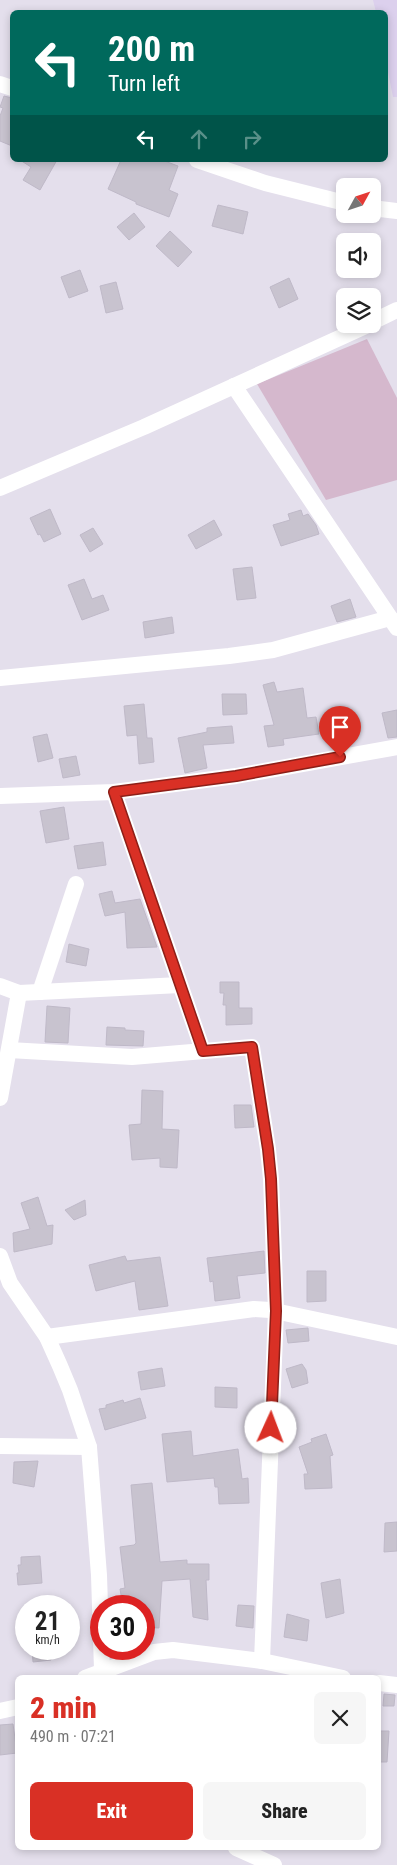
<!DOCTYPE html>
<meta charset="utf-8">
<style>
:root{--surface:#fff;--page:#f6f6f6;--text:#222;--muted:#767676;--accent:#d93025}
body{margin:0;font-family:"Roboto Condensed",sans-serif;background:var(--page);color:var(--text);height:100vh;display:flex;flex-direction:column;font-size:19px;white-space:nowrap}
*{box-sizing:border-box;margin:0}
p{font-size:16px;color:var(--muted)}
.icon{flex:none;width:28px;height:28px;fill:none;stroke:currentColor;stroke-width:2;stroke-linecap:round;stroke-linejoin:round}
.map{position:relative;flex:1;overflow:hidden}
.drawer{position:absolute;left:15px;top:1675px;width:366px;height:175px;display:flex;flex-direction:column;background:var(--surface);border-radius:8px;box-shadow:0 2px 8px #0003}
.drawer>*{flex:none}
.banner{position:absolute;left:10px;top:10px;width:378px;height:152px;border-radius:8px;box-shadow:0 2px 8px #0003;background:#00695c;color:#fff;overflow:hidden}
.needle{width:32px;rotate:50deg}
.controls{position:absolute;left:336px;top:178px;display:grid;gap:10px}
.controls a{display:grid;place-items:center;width:45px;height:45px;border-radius:8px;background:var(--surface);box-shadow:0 2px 8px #0003;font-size:25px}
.speed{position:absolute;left:15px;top:1595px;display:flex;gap:10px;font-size:25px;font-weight:700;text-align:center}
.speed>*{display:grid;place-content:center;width:65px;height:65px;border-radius:50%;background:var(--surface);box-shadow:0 2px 8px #0003;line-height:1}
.speed small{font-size:12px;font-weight:400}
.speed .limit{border:8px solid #d22;background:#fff;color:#111}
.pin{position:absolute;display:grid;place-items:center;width:42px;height:42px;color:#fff;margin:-51px -21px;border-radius:50% 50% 50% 0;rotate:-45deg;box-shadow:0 0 5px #0007}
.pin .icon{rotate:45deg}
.me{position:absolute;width:55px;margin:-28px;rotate:2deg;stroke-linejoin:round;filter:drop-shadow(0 0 4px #0008)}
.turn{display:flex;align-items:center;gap:18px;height:105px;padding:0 15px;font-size:22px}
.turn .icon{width:65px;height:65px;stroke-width:2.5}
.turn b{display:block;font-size:35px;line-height:42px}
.lanes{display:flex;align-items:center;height:48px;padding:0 15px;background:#0003;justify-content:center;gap:25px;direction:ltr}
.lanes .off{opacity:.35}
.round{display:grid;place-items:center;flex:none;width:52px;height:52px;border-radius:8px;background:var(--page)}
.summary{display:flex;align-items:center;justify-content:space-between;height:85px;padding:0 15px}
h1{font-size:30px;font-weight:800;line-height:38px;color:var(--accent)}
.button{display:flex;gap:10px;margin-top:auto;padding:10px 15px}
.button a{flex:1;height:58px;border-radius:8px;background:var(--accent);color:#fff;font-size:20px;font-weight:800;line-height:58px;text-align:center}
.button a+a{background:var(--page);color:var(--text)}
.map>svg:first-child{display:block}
.education{fill:#dcd0ed}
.cemetery{fill:#d5b8cd}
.building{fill:#c8c3cf;stroke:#bfb9c8}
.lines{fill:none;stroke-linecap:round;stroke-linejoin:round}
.minor{stroke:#fff;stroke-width:16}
.route-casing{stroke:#8d1f18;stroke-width:12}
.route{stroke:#d93025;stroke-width:9}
</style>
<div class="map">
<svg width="397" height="1865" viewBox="0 0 397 1865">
<rect width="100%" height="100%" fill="#e4dfec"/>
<!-- education -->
<path class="education" d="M373,0H397V97H393L385,57V12H376Z"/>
<!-- cemetery -->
<path class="cemetery" d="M367,339L397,398V480L326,500L257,384Z"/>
<!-- building -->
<g class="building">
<path d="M4,96L12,98V146L0,141V116L3,108L0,107Z"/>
<path d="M20,160H57L40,190L23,180L31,167Z"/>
<path d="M121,160H162L178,166L169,190L178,194L169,217L136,204V202L108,189Z"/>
<path d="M218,205L248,212L243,234L212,226Z"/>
<path d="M134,213L145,227L129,240L117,227Z"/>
<path d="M170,231L192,252L178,267L156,246Z"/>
<path d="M80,270L88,291L69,298L61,277Z"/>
<path d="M289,278L298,299L279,308L270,287Z"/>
<path d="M116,282L123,309L106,313L100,286Z"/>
<path d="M50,509L61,534L44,542L40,534L38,535L30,518Z"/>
<path d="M301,510L303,516L308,514L316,525L319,534L281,546L273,525L290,520L288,514Z"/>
<path d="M214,520L222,535L196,549L188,535Z"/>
<path d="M93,528L103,544L90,552L80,535Z"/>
<path d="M252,567L256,598L237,600L233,569Z"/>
<path d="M84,579L92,599L103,595L109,610L82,620L68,585Z"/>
<path d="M350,599L356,617L337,622L331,606Z"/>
<path d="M172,617L174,633L145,638L143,622Z"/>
<path d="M274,682L277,692L303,688L307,718L316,717L319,734L283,739L284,745L268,747L264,726L274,725L263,685Z"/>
<path d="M222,694H246L247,714L223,715Z"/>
<path d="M144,704L147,738H152L154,762L139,764L137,735L127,736L124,706Z"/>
<path d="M397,710V737L388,738L382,713Z"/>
<path d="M232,726L234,743L203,745L207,768L185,773L178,738L207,732V728Z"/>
<path d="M47,734L53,758L38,762L33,737Z"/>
<path d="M76,756L80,775L63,778L59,759Z"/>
<path d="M64,807L69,839L46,843L40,811Z"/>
<path d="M103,842L106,865L78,869L74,846Z"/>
<path d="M112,891L115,903L140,899L157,947L127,948L125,912L105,916L99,894Z"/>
<path d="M69,944L89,949L86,966L66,962Z"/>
<path d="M220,982H239V1008H252V1024L226,1025V1005H223L224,993H220Z"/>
<path d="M47,1006L70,1008L68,1043L45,1042Z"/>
<path d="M107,1027L125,1028V1030L144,1031L143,1046L106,1045Z"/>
<path d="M142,1090L163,1091L162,1129L179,1130L177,1168L160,1167V1158L132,1160L129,1125L141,1124Z"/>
<path d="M234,1105H251L254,1127L235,1128Z"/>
<path d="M38,1197L47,1226L53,1225L52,1244L14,1252L13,1233L30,1229L21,1203Z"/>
<path d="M85,1200L86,1215L74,1220L65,1210Z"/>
<path d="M264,1251L265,1273L237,1276L240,1298L215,1301L213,1281L210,1282L207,1258Z"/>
<path d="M125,1256L127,1261L160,1257L168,1306L139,1310L135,1281L96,1291L89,1265Z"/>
<path d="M307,1271H326V1301L307,1302Z"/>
<path d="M308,1328L309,1341L288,1343L286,1330Z"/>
<path d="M302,1364L306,1370L308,1383L292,1388L286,1369Z"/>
<path d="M162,1368L165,1386L141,1390L138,1372Z"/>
<path d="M215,1387L237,1388V1408L215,1407Z"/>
<path d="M140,1398L146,1418L105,1430L99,1409L106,1408V1405L123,1400L124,1403Z"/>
<path d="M191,1431L193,1456L238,1449L242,1479L248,1478L249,1503L219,1504L218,1487H215L214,1478L167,1482L162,1434Z"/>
<path d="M326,1434L333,1455L330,1456L332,1488L305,1489L304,1474H308L299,1447L312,1442L311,1439Z"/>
<path d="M38,1461L34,1487L13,1483L14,1462Z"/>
<path d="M152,1483L160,1562L187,1560V1564H209V1580H206L208,1620L193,1617L190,1579L162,1581L159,1628L144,1627V1606H123L120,1589L125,1588L120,1547L134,1545L136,1543L131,1485Z"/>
<path d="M397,1522V1551L384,1552L385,1523Z"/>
<path d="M40,1556L42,1583L18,1585L17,1573H19L18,1565H21V1557Z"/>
<path d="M340,1579L344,1613L326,1618L321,1583Z"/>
<path d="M238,1605L254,1606L253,1628L236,1626Z"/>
<path d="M287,1614L309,1620L307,1641L284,1637Z"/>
<path d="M32,1649H50L51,1660L33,1662Z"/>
<path d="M384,1694L395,1695L394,1706H383Z"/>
<path d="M13,1724L17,1753L0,1755V1725Z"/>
<path d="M379,1731H389L387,1762H379Z"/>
</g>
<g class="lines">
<!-- minor -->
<g class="minor">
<path d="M0,84L12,88"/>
<path d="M197,160L265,183L345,203"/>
<path d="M372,208L397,211"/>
<path d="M372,322L397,310"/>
<path d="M234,386L397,628"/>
<path d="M0,488L144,427L370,324"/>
<path d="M0,678L229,656L273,650L390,618"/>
<path d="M114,792L203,1051"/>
<path d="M0,796L114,792L236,776L397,747"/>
<path d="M0,986L19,993L180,985"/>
<path d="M40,992L76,884"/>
<path d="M9,1050L132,1057L252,1047L268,1149L271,1179L276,1311L262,1661"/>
<path d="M0,1098L19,993"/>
<path d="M0,1256L10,1283L47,1337L60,1366L70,1390L89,1447L99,1575L102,1670L106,1678"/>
<path d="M47,1337L254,1309L270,1310L397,1337"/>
<path d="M0,1446L89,1447"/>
<path d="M85,1678L154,1652L173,1650L262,1661L343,1678"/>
<path d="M379,1683L397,1685"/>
<path d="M0,1711L18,1707"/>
<path d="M236,1848L274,1865"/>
</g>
</g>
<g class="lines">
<defs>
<path id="route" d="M271,1428L276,1311L271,1179L268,1149L252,1047L203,1051L114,792L236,776L340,757"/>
</defs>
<!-- route casing -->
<use href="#route" class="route-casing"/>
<!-- route -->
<use href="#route" class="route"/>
</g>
</svg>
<div class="controls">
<a><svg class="needle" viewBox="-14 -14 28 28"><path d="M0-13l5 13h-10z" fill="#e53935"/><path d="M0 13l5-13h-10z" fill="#767676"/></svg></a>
<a><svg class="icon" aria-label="sound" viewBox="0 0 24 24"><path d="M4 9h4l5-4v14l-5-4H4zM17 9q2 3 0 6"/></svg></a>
<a><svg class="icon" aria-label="layers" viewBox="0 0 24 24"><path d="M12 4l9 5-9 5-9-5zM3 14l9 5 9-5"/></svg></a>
</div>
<div class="speed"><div>21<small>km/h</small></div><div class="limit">30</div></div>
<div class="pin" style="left:340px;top:757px;background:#d93025"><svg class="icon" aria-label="arrive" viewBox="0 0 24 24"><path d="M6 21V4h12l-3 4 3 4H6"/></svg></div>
<svg class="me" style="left:271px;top:1428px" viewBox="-20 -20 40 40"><circle r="19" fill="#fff"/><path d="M0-13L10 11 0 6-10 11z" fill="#d93025"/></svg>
<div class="banner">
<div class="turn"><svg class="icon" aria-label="left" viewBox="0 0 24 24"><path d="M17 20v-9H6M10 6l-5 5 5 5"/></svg><div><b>200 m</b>Turn left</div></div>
<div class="lanes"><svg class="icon" aria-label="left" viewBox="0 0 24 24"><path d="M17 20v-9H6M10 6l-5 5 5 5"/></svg><svg class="icon off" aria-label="ahead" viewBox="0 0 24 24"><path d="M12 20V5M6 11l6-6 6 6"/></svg><svg class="icon off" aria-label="right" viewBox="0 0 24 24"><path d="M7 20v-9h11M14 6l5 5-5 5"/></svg></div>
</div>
<section class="drawer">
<div class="summary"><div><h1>2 min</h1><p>490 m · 07:21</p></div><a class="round"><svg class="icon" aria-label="close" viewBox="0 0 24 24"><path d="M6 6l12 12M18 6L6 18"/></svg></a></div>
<div class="button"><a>Exit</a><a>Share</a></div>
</section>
</div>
